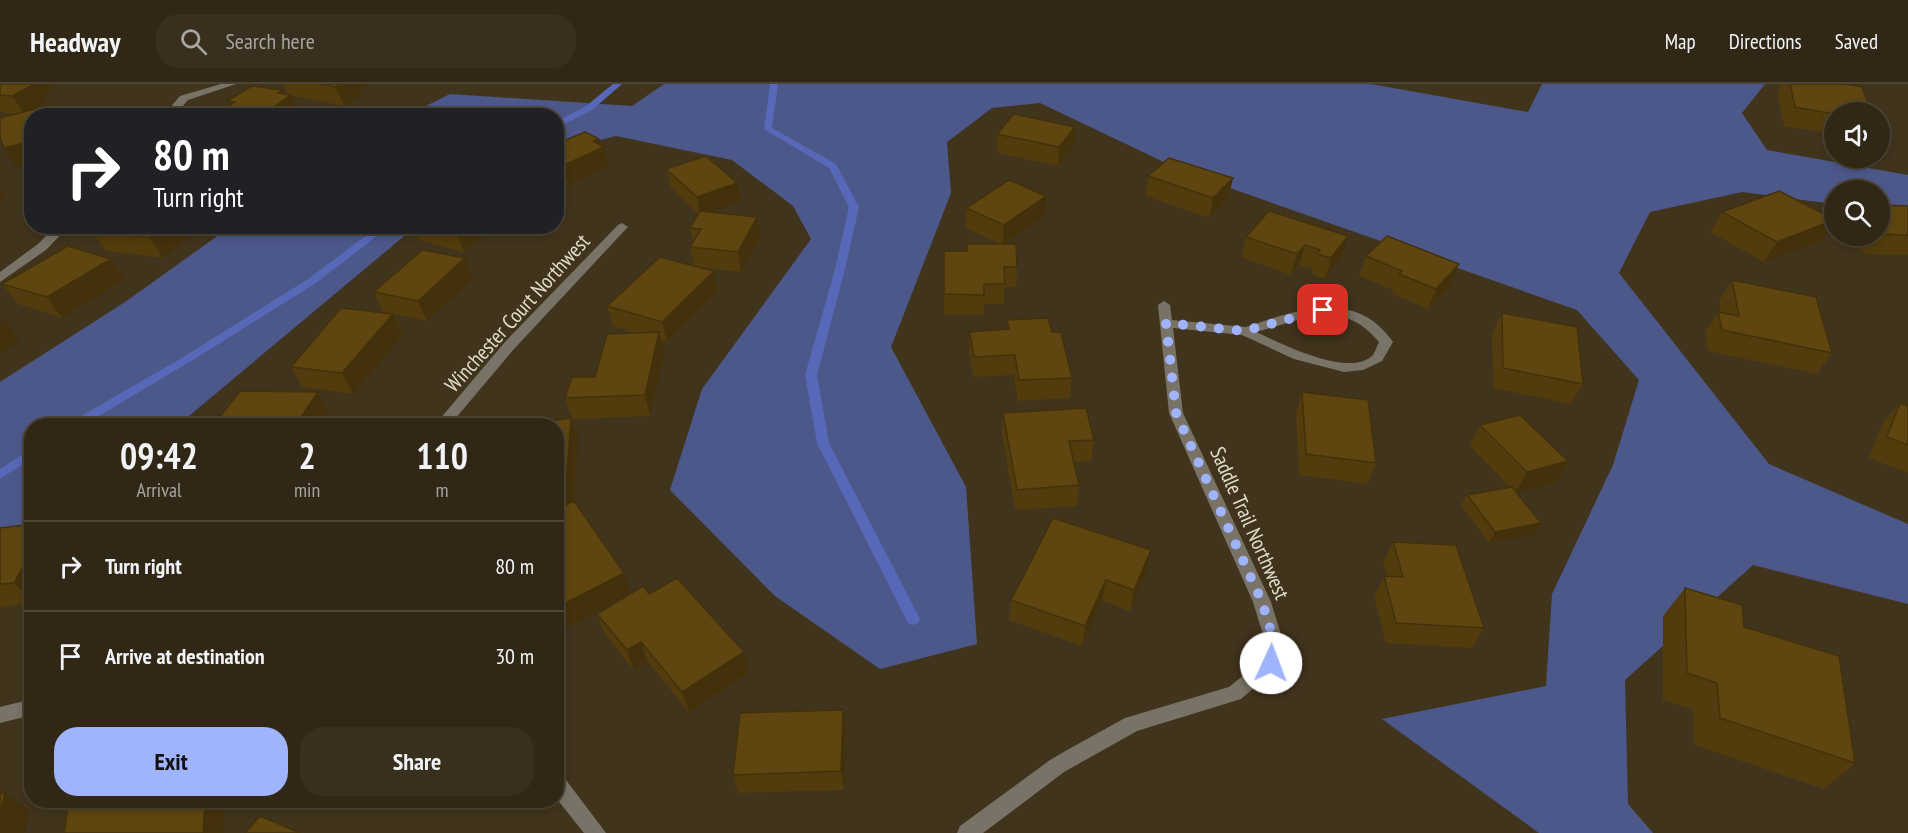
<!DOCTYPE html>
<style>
:root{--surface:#312716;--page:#392f1f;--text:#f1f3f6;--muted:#a8a5a1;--line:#4c4435;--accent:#a0b3fd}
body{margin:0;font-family:"PT Sans Narrow",sans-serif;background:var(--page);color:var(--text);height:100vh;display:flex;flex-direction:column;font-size:22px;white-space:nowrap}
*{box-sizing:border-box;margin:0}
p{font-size:20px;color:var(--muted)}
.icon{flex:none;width:33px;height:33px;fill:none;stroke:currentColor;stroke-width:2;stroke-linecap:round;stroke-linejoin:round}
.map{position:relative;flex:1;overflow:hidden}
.panel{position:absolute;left:24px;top:334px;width:540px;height:390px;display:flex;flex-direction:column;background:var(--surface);border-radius:24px;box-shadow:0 3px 9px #0003,0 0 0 2px var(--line)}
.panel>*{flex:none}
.guide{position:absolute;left:24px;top:24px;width:540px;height:126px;border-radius:24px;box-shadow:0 3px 9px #0003,0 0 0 2px var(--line);background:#202124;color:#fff;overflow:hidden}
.buttons{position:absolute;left:1824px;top:18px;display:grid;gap:12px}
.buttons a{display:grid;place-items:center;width:66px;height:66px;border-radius:50%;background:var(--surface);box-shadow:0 3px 9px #0003,0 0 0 2px var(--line);font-size:30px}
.pin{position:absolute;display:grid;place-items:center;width:51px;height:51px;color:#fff;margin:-26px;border-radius:12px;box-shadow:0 3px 9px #0006}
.me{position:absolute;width:66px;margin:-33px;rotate:2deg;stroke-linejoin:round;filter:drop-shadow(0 0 4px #0008)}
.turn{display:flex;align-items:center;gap:21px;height:126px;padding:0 30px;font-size:27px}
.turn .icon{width:78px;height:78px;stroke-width:2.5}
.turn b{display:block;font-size:42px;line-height:51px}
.eta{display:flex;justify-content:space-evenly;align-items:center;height:102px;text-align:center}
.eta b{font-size:36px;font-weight:700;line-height:42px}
.primary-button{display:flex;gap:12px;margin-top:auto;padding:12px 30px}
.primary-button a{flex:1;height:69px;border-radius:24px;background:var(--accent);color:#111;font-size:24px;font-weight:700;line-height:69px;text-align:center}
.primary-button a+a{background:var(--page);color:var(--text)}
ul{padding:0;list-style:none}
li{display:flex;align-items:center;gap:18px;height:90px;padding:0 30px;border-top:2px solid var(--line)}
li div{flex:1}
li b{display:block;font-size:22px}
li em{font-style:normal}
header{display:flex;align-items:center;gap:36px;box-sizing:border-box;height:84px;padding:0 30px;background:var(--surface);border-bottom:2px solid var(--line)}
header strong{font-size:28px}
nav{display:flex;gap:33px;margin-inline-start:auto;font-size:21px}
.search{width:420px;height:54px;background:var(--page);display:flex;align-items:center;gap:15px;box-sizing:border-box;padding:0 21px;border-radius:24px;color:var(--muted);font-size:22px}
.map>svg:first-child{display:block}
.green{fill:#4d588a}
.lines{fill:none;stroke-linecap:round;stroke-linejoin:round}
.stream{fill:#5868b8;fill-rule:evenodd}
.minor{fill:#797367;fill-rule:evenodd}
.wall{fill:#523c0e}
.shaded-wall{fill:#42310b}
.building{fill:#5f4610;stroke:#42310b;stroke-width:1.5}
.route{stroke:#a0b3fd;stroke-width:10;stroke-dasharray:0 18}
.labels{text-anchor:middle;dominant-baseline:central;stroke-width:5;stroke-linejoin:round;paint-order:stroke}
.street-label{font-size:21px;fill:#e3dbcd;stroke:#41341d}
</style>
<header>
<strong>Headway</strong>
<div class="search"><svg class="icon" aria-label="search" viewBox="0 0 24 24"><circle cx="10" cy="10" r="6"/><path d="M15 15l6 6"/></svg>Search here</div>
<nav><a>Map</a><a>Directions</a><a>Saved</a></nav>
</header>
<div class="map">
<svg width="1908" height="749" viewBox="0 0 1908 749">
<rect width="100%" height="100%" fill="#41341d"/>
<!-- green -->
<g class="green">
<path d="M664,0H1371L1528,28L1542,0H1765L1742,29L1767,66L1908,91V129L1880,125V106H1834V120L1742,108L1650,128L1619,189L1769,380L1908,440V520L1753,481L1625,596L1628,720L1653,749H1539L1382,635L1546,602L1552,510L1613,381L1639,296L1577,226L1187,89L1040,19L992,24L947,58L951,109L891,263L966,403L977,560L880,585L775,512L670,406L702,305L811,155L793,122L732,76L616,52L557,67L556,32H406L450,10L632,22Z"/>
<path d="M230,143H415L177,342H32L31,443L0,450V298L125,218Z"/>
</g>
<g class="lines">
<!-- stream -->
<g class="stream">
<path d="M613,0H622L592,26L556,44V38L586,22Z"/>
<path d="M770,0H778L772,44L836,80L859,123L844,189L817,291L829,359L920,535L918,539L913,541L908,539L817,359L805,291L834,189L849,123L829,84L764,45Z"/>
<path d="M379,142H390L316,199L193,276L82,342H67L69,339L185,272L308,195Z"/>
<path d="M32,364V374L0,395V385Z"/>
</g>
<!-- minor -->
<g class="minor">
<path d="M221,0H236L188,16L174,32H163L180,12Z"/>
<path d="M622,139L628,143L626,145L514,265L449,342H434L504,259L618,141Z"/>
<path d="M56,142H69L46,166L0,198V188L38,160Z"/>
<path d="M1164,217L1170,221L1172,236L1246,243C1298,226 1355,204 1393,258L1382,277L1363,286L1344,288L1294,275L1242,251L1173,244L1183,329L1271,518L1282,554L1280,579L1277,584L1241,615L1137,647L1064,688L983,749H957L960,742L1050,676L1069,665L1125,634L1229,603L1262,576L1264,554L1253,518L1169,329L1158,221ZM1331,231C1353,233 1365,242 1379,258C1377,262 1375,268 1373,271C1350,295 1280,259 1256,248L1301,235Z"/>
<path d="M32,615V631L0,639V623Z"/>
<path d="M556,689L563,692L606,749H584L556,714Z"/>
</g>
</g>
<!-- wall -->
<g class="wall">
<path d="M0,0H53L56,3L43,11L47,18L33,26L50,21L56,32H32V79L17,83V30L0,28Z"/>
<path d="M283,0H368L360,5L362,11L344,22L288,11Z"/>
<path d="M1782,0H1845L1834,28V50L1784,42L1777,9Z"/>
<path d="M1075,43L1073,62L1058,82L997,69V50Z"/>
<path d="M599,55L600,61L604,63L609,82L568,101L561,97L556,99V60Z"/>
<path d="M666,85L737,99L740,118L711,128L760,153L741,188L702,184L718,207L667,258L661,256L664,268L650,332L572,335L565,314L595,293L635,249L613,242L607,222L694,182L690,163L693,158L690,144L698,130L671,104Z"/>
<path d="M1148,92L1233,94L1228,114L1209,134L1146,112Z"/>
<path d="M1880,121L1908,122V171L1864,170L1847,152H1880Z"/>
<path d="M966,124L1045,131L1005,160L1017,183L1016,203H1004V220H984V231H944V167H967L1000,160L966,144Z"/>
<path d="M1269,127L1342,172L1325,195L1311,190L1313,185L1299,181L1291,191L1241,173L1246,153Z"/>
<path d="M1722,128L1834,135V138L1822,156L1764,178L1710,148Z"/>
<path d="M99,142H201L163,174L106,167L92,147Z"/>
<path d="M412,142H514L507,148L493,144L464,168L418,156Z"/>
<path d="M1366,172L1451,201L1428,225L1392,210L1393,206L1359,192Z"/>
<path d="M465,174L473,195L427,237L394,230L403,250L353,310L303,303L291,283L391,230L383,228L374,208Z"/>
<path d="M111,175L125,195L62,234L18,220L2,200Z"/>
<path d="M1732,196L1832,269L1817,290L1708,267L1705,248L1718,228L1721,229L1719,217Z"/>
<path d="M1502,229L1583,300L1571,320L1493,304L1492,249Z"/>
<path d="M1007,236L1052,248L1072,294L1070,314L1018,317L1014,291L973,293L969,268L970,248L1007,246Z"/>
<path d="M1302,308L1376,379L1368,400L1299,391L1296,329Z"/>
<path d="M1900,319L1908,322V389L1869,374L1882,340Z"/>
<path d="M1003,329L1094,356L1091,377L1073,378L1079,401L1077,422L1015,426L1002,350Z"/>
<path d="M1480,341L1568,377L1556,398L1516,408L1541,439L1535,450L1489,459L1461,421L1467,411L1510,403L1470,362Z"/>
<path d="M578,354L574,417L567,544L556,528V426L558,425Z"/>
<path d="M32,440V519L0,524V444Z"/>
<path d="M1393,458L1484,544L1472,564L1386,559L1374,513L1384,492L1387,493L1383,478Z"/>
<path d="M1151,466L1147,487L1130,527L1102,517L1082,562L1009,536L1011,516Z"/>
<path d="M1685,504L1744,543L1855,679L1824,705L1694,661L1693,626L1663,616V532Z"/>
<path d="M649,510L749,588L689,628L648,578L634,586L605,550L597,530Z"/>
<path d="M843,626L846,645L844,706L738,709L733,691Z"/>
</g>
<!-- shaded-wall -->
<g class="shaded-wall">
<path d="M23,0H53L56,3L43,11L47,18L25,31L12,12Z"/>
<path d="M341,0H368L360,5L362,11L344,22L336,3Z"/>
<path d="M283,6L286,14L291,11L299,30L297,32H260L278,9Z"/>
<path d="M1075,43L1073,62L1058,82L1059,63Z"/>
<path d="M599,55L601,64L604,63L609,82L568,101L562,82L593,57Z"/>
<path d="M32,57V79L17,83L4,64Z"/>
<path d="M556,81L561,97L556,99Z"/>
<path d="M1233,94L1228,114L1209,134L1213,114Z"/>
<path d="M737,99L740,118L700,132L697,113Z"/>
<path d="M0,105L6,113L0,117Z"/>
<path d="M1046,112L1045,131L1003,161L1004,141Z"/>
<path d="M757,133L760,153L741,188L738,168Z"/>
<path d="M1834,136V138L1822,156L1764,178L1777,158Z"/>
<path d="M165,142H201L163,174L150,154Z"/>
<path d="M463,142H492L493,144L464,168L456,148Z"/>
<path d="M505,142H514L507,148Z"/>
<path d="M1348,152L1342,172L1325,195L1331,174Z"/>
<path d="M1305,161L1299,181L1291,191L1297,170Z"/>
<path d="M465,174L473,195L427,237L418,217Z"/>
<path d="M111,175L125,195L62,234L47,213Z"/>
<path d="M1459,180L1451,201L1428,225L1436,205Z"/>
<path d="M714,187L718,207L667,258L662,238Z"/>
<path d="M393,230L403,250L353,310L342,289Z"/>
<path d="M4,236L20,257L0,269V239Z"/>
<path d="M659,248L664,268L650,332L645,311Z"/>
<path d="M318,308L330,329L321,342H295Z"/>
<path d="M571,334L578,354L574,423L556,425V403Z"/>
<path d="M1568,377L1556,398L1515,409L1527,388Z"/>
<path d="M1541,439L1535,450L1489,459L1495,448Z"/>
<path d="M1151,466L1147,487L1130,527L1134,506Z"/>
<path d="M32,467V516L14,499Z"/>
<path d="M624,489L631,509L567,544L558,523Z"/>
<path d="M1106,496L1102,517L1082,562L1085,542Z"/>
<path d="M641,558L648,578L634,586L627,566Z"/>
<path d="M744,568L749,588L689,628L682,608Z"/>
<path d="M843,626L846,645L844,706L841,687Z"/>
<path d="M5,708L29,727L25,749H0V732Z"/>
<path d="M205,717H225L223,749H203Z"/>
</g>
<!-- building -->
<g class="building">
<path d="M0,0H34L12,12L0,11Z"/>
<path d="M319,0H341L336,3Z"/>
<path d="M1790,0H1845L1862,3L1871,28H1834V30L1795,23Z"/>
<path d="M252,2L283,6L278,9L291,11L260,32H214L235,18L227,17Z"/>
<path d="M50,21L54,32H32V57L4,64L0,53V34Z"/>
<path d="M1014,30L1075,43L1059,63L997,50Z"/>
<path d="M585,48L599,55L593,57L604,63L562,82L556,78V60Z"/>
<path d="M706,72L737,99L697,113L666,85Z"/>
<path d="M1169,74L1233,94L1213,114L1148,92Z"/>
<path d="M1009,96L1046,112L1004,141L966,124Z"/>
<path d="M1779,107L1834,135V136L1777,158L1722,128Z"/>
<path d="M1880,121L1908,122V151L1880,150Z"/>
<path d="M700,127L757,133L738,168L690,163L701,145L690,144Z"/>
<path d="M1269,127L1348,152L1331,174L1317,170L1320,166L1305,161L1297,170L1246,153Z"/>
<path d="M99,142H165L150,154L92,147Z"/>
<path d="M434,142H463L456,148Z"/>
<path d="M1387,152L1459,180L1436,205L1399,190L1402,187L1366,172Z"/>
<path d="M967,160H1016L1017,183H1004L1005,200H984V211L944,210V167H967Z"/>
<path d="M68,162L111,175L47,213L2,200Z"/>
<path d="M422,166L465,174L418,217L374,208Z"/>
<path d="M660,173L714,187L662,238L607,222Z"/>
<path d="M1732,196L1816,213L1832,269L1722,246L1718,228L1739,232Z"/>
<path d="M341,224L393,230L342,289L291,283Z"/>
<path d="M1502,229L1577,243L1583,300L1503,284Z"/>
<path d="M1048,234L1052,248H1061L1072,294L1019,296L1015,271L974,273L970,248L1009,245L1007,236Z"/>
<path d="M659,248L645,311L565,314L572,293H595L607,250Z"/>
<path d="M240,307L318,308L295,342H213Z"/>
<path d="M1302,308L1368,316L1376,379L1306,370Z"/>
<path d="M1900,319L1908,322V361L1887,353Z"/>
<path d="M1086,324L1094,356L1069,357L1079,401L1017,406L1003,329Z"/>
<path d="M1520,331L1568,377L1527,388L1480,341Z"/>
<path d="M571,334L566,402L556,403V342H506Z"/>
<path d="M1512,403L1541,439L1495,448L1467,411Z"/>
<path d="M574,417L624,489L558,523L556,521V426Z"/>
<path d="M1053,434L1151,466L1134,506L1106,496L1085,542L1011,516Z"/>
<path d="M32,440V467L14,499L0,500V444Z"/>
<path d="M1393,458L1456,461L1484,544L1396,539L1384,492L1403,493Z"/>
<path d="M677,494L744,568L682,608L641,558L627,566L597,530L643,502L649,510Z"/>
<path d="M1685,504L1742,521L1744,543L1839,572L1855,679L1720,634L1717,599L1687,589Z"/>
<path d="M843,626L841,687L733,691L740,629Z"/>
<path d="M5,708L0,732V710Z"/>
<path d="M69,717H205L203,749H64Z"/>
<path d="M260,732L300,749H245Z"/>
</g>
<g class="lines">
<!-- route -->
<path class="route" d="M1271,579L1273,554L1262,518L1176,329L1166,239L1244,247L1323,226"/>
</g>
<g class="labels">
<!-- street labels -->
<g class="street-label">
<text transform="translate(517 229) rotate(-48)">Winchester Court Northwest</text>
<text transform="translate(1250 439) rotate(66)">Saddle Trail Northwest</text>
</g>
</g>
</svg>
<div class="buttons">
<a><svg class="icon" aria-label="sound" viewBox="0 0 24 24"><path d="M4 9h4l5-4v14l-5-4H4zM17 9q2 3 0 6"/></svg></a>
<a><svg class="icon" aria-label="search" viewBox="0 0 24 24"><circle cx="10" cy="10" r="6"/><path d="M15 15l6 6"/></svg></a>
</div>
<div class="pin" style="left:1323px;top:226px;background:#d93025"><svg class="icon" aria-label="arrive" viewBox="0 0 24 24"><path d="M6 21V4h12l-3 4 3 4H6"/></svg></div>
<svg class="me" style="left:1271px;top:579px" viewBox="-20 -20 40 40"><circle r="19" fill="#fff"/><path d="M0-13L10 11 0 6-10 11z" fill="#a0b3fd"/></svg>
<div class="guide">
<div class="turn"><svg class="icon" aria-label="right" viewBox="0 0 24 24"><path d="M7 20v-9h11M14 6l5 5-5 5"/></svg><div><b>80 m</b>Turn right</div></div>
</div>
<section class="panel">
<div class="eta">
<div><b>09:42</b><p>Arrival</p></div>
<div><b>2</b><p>min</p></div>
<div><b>110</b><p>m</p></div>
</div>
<ul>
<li><svg class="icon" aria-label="right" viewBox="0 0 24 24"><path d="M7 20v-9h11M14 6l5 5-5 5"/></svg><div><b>Turn right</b></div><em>80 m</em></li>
<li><svg class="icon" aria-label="arrive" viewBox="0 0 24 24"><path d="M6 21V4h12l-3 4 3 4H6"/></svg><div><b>Arrive at destination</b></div><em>30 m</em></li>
</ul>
<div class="primary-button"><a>Exit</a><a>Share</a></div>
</section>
</div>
